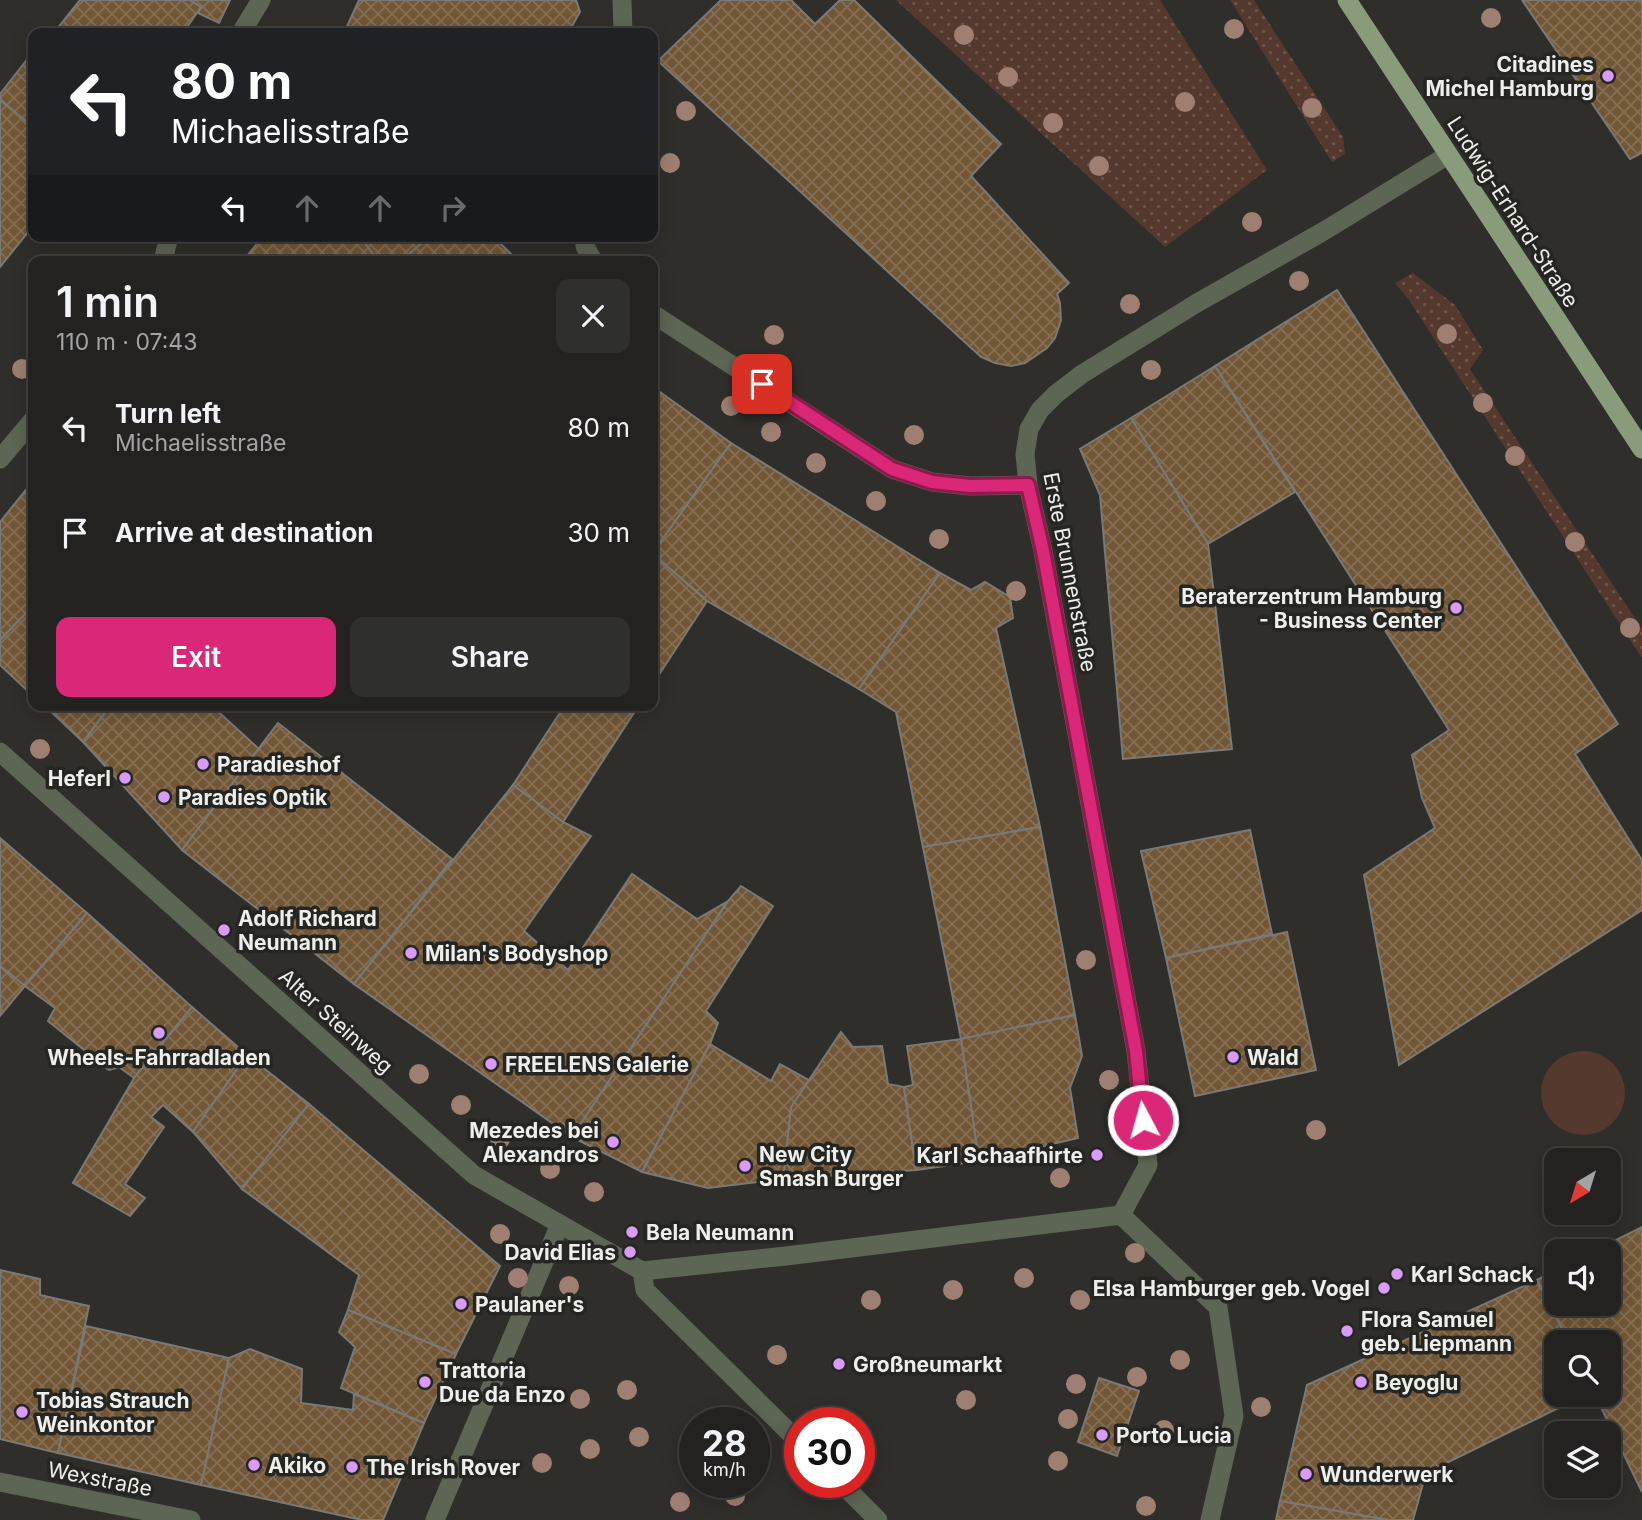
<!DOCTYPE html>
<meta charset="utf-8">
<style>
:root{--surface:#232220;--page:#2f2f2d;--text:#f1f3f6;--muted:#a3a4a5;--line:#403f3e;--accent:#db2777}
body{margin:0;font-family:Inter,sans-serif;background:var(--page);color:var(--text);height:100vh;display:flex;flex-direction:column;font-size:26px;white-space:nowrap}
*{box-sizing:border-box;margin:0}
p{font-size:23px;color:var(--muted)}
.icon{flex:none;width:38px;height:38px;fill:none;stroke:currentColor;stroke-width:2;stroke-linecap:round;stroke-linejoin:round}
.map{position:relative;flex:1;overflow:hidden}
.details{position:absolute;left:28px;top:256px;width:630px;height:455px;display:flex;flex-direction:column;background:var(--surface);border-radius:14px;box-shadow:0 4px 18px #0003,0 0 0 2px var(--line)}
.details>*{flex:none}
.guide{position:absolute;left:28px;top:28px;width:630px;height:214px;border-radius:14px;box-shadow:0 4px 18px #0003,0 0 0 2px var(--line);background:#202124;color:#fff;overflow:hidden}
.needle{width:46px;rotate:218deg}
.fabs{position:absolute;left:1544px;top:1148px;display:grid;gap:14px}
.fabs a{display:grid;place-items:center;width:77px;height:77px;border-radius:14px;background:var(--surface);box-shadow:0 4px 18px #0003,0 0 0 2px var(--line);font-size:35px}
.speed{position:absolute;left:679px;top:1407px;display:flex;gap:14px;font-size:35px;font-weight:700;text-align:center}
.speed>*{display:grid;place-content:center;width:91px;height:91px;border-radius:50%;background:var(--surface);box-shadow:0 4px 18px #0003,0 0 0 2px var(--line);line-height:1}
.speed small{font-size:18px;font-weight:400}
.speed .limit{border:10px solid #d22;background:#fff;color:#111}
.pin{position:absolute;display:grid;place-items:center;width:60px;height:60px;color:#fff;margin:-30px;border-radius:14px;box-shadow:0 4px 10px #0006}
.me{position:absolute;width:77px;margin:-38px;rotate:354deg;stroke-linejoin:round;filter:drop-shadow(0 0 5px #0008)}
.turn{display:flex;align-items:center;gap:24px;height:147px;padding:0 28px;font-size:32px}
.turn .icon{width:91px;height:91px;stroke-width:2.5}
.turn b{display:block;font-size:49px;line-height:60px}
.lanes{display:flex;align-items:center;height:66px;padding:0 28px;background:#0003;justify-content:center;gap:35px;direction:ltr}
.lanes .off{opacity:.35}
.round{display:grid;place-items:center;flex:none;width:74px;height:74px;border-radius:14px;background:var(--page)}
.head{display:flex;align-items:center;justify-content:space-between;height:119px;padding:0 28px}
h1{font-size:42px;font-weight:600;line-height:52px}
.action{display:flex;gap:14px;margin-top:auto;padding:14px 28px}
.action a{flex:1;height:80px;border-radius:14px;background:var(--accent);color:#fff;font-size:28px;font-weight:600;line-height:80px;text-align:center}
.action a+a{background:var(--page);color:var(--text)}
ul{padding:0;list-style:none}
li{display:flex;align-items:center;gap:21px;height:105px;padding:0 28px}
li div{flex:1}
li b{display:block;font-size:26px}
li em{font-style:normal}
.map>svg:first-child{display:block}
.grass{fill:url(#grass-dots)}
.pitch{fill:#55392f}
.building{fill:url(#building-cross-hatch);stroke:#7b7976;stroke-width:2}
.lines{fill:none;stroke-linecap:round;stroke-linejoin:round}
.pedestrian{stroke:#5d6555;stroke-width:19}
.minor{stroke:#5d6555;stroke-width:19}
.primary{stroke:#8a9b7b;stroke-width:19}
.tree{fill:#9e7f72}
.route-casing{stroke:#8e194d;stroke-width:18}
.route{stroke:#db2777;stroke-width:12}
.poi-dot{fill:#d99af8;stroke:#252522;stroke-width:2.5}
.labels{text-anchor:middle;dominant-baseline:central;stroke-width:7;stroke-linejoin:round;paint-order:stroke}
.poi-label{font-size:21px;font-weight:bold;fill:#eeeeec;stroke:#252522;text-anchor:start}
.street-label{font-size:21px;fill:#eeeeec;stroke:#252522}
</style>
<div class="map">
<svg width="1642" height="1520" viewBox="0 0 1642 1520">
<defs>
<pattern id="grass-dots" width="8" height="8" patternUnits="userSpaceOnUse" patternTransform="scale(1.75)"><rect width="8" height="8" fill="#55392f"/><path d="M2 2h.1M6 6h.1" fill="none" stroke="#6e564d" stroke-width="1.8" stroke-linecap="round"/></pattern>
<pattern id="building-cross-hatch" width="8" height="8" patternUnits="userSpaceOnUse" patternTransform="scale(1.75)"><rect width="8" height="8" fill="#725737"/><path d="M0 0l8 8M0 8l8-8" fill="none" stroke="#866f54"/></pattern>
</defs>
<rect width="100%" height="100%" fill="#2f2e2b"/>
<!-- grass -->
<g class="grass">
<path d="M896,0H1160L1267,170L1165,247Z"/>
<path d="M1230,0H1254L1343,137L1345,154L1332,162Z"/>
<path d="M1413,273L1455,305L1483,350L1470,369L1642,629V658L1409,300L1395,283Z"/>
</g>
<!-- pitch -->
<circle class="pitch" cx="1583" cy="1093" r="42"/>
<!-- building -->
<g class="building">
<path d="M80,0H190L201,7L183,33H48L53,27L56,30Z"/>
<path d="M190,0H230L219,23L198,13L201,7Z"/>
<path d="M359,0H576L580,12L568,33H344Z"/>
<path d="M721,0H791L815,24L840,0H854L1001,144L971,176L1069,283L1057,294L1060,303L1061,320L1055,338L1047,348L1025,363L1011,366L995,363L981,357L658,61Z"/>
<path d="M1522,0H1642V153L1630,159Z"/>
<path d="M33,52V127L0,100V94Z"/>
<path d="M0,100L33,127V226L0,267Z"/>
<path d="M263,236H360L378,261H243Z"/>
<path d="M360,236H430L401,261H378Z"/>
<path d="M430,236H493L518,261H401Z"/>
<path d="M1337,290L1618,724L1575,754L1642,860V910L1399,1065L1364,875L1435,828L1422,798L1412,755L1449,730L1215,366Z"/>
<path d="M1215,366L1295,492L1208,544L1131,418Z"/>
<path d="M653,387L731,443L659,544L653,540Z"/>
<path d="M1131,418L1208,544L1232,749L1123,759L1100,495L1080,449Z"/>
<path d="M731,443L940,573L859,689L707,601L660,560L659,544Z"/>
<path d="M33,481V606L0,640V522Z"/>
<path d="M660,560L707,601L653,684V572Z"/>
<path d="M940,573L971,590L985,582L1010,597L1013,618L996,628L1040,827L923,847L896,712L859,689Z"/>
<path d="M33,606V696L0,665V640Z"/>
<path d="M44,705H111L83,742Z"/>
<path d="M111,705H211L259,749L182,850L83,742Z"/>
<path d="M565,705H639L563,822L513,785Z"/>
<path d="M278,723L452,859L354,984L182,850Z"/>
<path d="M513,785L563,822L591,836L524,931L568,970L632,874L697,919L728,901L572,1137L354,984Z"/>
<path d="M1040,827L1075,1015L961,1039L923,847Z"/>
<path d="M1250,830L1272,934L1166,958L1141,851Z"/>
<path d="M0,838L87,913L25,986L0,966Z"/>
<path d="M741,886L773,906L706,1011L718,1023L710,1044L642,1172L572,1137L728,901Z"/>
<path d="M87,913L192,1007L134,1078L119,1067L109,1070L48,1021L55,1008L25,986Z"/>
<path d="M1287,932L1316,1070L1195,1096L1166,958Z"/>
<path d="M0,966L25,986L0,1016Z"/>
<path d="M192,1007L247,1055L193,1132L163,1105L151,1117L164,1127L125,1184L145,1198L130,1216L73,1183L134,1078Z"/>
<path d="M1075,1015L1082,1056L1070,1088L1078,1138L979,1161L961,1039Z"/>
<path d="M841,1032L853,1047L882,1046L888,1084L904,1087L916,1170L783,1179L791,1107Z"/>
<path d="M961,1039L979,1161L916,1170L904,1087L913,1085L907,1046Z"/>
<path d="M710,1044L771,1081L780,1064L809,1080L791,1107L783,1179L708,1188L642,1172Z"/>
<path d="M247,1055L309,1104L242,1189L193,1132Z"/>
<path d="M309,1104L500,1266L456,1354L348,1310L359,1275L242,1189Z"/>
<path d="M1642,1227V1492L1595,1395H1608V1342H1569L1537,1280L1556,1270V1304H1608V1251H1594Z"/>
<path d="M0,1270L40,1279V1295L89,1306L58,1453L0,1439Z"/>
<path d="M1537,1280L1569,1342H1556V1395H1585L1426,1473L1413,1520H1388L1280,1501L1307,1385Z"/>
<path d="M348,1310L456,1354L424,1423L341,1388L355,1347L339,1332Z"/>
<path d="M86,1326L229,1358L201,1485L58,1453Z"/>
<path d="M250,1349L302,1369L301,1403L353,1410L354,1394L424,1423L383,1520H362L201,1485L229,1358Z"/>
<path d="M1099,1378L1139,1391L1117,1456L1078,1442Z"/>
<path d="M1280,1501L1388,1520H1276Z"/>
</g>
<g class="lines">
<!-- pedestrian -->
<g class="pedestrian">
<path d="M241,33L261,0"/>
<path d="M163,261L169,236"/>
<path d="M0,459L33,420"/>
<path d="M642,1271L645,1290L800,1443"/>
<path d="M840,1482L878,1520"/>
<path d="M435,1520L560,1224"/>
</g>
<!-- minor -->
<g class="minor">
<path d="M622,0L623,33"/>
<path d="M584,236L585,246L593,261"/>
<path d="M653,314L892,469L932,482L970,486L1028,485"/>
<path d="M0,752L474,1175L642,1271L786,1256L1121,1215L1218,1307L1234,1416L1210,1520"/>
<path d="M1121,1215L1148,1165L1136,1051L1043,551L1028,485L1025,454L1029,429L1040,410L1056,394L1082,374L1197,303L1324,231L1448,155"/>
<path d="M0,1482L191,1520"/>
</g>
<!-- primary -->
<path class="primary" d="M1347,0L1642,449"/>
</g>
<!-- trees -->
<g class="tree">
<circle cx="1491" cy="18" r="10"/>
<circle cx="1234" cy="29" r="10"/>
<circle cx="964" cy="35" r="10"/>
<circle cx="1008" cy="77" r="10"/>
<circle cx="1185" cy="102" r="10"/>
<circle cx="1312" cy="108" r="10"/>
<circle cx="686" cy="111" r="10"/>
<circle cx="1053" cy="123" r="10"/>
<circle cx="670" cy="163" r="10"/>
<circle cx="1099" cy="166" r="10"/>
<circle cx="1252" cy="222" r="10"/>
<circle cx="1299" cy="281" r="10"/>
<circle cx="1130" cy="304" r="10"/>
<circle cx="1447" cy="334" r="10"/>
<circle cx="774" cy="335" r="10"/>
<circle cx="22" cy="369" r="10"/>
<circle cx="1151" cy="370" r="10"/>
<circle cx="1483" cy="403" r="10"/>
<circle cx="731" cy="406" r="10"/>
<circle cx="771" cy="432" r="10"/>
<circle cx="914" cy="435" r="10"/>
<circle cx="1515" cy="456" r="10"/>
<circle cx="816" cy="463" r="10"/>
<circle cx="876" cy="501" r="10"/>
<circle cx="939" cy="539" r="10"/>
<circle cx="1575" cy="542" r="10"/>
<circle cx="1016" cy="591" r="10"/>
<circle cx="1630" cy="628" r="10"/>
<circle cx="40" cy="749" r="10"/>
<circle cx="1086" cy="960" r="10"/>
<circle cx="419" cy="1074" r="10"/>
<circle cx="1109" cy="1080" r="10"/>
<circle cx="461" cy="1105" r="10"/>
<circle cx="1316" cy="1130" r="10"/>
<circle cx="500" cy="1139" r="10"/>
<circle cx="550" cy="1169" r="10"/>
<circle cx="1060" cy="1178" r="10"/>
<circle cx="594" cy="1192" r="10"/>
<circle cx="500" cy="1234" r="10"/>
<circle cx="1135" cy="1253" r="10"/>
<circle cx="518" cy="1278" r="10"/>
<circle cx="1024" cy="1278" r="10"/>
<circle cx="569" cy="1286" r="10"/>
<circle cx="953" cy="1290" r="10"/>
<circle cx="871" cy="1300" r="10"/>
<circle cx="1080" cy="1300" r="10"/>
<circle cx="777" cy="1355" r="10"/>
<circle cx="1180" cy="1360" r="10"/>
<circle cx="1137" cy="1377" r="10"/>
<circle cx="1076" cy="1384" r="10"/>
<circle cx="627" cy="1390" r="10"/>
<circle cx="580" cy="1399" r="10"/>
<circle cx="966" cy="1400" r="10"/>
<circle cx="1261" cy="1407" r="10"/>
<circle cx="1068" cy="1419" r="10"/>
<circle cx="1164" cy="1430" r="10"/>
<circle cx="639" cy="1437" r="10"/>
<circle cx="590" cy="1449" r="10"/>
<circle cx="1058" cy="1461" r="10"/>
<circle cx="542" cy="1463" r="10"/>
<circle cx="735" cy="1496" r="10"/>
<circle cx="680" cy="1502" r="10"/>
<circle cx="1146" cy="1506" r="10"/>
</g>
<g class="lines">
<defs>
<path id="route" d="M762,384L892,469L932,482L970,486L1028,485L1043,551L1136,1051L1143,1120"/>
</defs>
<!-- route casing -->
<use href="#route" class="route-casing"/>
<!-- route -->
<use href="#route" class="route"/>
</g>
<!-- markers -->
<g class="poi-dot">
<circle cx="1608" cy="76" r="7"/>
<circle cx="1456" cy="608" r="7"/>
<circle cx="203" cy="764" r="7"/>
<circle cx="125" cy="778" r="7"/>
<circle cx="164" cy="797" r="7"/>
<circle cx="224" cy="930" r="7"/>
<circle cx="411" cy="953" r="7"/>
<circle cx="159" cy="1033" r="7"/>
<circle cx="1233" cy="1057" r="7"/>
<circle cx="491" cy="1064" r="7"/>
<circle cx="613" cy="1142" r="7"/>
<circle cx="1097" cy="1155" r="7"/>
<circle cx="745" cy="1166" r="7"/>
<circle cx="632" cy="1232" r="7"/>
<circle cx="630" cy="1252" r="7"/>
<circle cx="1397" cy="1274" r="7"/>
<circle cx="1384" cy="1288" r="7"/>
<circle cx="461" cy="1304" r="7"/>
<circle cx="1347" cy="1331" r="7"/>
<circle cx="839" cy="1364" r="7"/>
<circle cx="425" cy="1382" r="7"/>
<circle cx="1361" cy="1382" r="7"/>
<circle cx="22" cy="1412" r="7"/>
<circle cx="1102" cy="1435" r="7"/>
<circle cx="254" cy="1465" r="7"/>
<circle cx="352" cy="1467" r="7"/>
<circle cx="1306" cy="1474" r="7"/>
</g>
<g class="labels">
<!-- poi labels -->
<g class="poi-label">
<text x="1594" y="64" text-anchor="end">Citadines<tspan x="1594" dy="24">Michel Hamburg</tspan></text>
<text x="1442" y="596" text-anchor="end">Beraterzentrum Hamburg<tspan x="1442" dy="24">- Business Center</tspan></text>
<text x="217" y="764">Paradieshof</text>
<text x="111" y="778" text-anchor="end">Heferl</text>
<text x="178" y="797">Paradies Optik</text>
<text x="238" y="918">Adolf Richard<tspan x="238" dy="24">Neumann</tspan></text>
<text x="425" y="953">Milan's Bodyshop</text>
<text x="159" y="1057" text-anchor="middle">Wheels-Fahrradladen</text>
<text x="1247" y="1057">Wald</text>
<text x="505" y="1064">FREELENS Galerie</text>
<text x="599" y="1130" text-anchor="end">Mezedes bei<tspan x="599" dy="24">Alexandros</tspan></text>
<text x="759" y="1154">New City<tspan x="759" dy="24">Smash Burger</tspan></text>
<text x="1083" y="1155" text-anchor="end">Karl Schaafhirte</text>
<text x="646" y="1232">Bela Neumann</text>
<text x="616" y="1252" text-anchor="end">David Elias</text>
<text x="1411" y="1274">Karl Schack</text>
<text x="1370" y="1288" text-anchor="end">Elsa Hamburger geb. Vogel</text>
<text x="475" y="1304">Paulaner's</text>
<text x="1361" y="1319">Flora Samuel<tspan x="1361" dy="24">geb. Liepmann</tspan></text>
<text x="853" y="1364">Großneumarkt</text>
<text x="439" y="1370">Trattoria<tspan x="439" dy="24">Due da Enzo</tspan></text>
<text x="1375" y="1382">Beyoglu</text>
<text x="36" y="1400">Tobias Strauch<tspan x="36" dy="24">Weinkontor</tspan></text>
<text x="1116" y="1435">Porto Lucia</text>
<text x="268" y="1465">Akiko</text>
<text x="366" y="1467">The Irish Rover</text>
<text x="1320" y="1474">Wunderwerk</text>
</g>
<!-- street labels -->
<g class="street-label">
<text transform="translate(1513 212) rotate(57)">Ludwig-Erhard-Straße</text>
<text transform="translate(1070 572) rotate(79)">Erste Brunnenstraße</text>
<text transform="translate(336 1021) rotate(42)">Alter Steinweg</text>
<text transform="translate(100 1479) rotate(11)">Wexstraße</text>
</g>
</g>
</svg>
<div class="fabs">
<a><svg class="needle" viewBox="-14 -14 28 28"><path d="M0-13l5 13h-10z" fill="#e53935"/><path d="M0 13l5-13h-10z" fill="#a3a4a5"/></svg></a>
<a><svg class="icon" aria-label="sound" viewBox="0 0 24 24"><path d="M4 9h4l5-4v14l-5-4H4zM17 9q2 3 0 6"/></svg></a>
<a><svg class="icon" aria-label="search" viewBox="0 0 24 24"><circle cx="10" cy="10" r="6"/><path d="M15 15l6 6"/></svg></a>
<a><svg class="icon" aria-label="layers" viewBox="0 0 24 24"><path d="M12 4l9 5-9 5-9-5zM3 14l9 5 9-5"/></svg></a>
</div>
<div class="speed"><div>28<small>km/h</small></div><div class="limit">30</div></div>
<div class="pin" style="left:762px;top:384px;background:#d93025"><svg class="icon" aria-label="arrive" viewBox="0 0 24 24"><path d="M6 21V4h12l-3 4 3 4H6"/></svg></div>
<svg class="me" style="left:1143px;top:1120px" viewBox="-20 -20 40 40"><circle r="17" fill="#db2777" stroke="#fff" stroke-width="3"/><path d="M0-11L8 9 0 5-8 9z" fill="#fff"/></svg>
<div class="guide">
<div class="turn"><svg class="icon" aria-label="left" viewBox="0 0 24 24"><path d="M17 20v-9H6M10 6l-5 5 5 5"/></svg><div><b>80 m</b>Michaelisstraße</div></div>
<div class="lanes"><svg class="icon" aria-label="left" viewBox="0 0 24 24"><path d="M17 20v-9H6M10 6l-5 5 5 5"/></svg><svg class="icon off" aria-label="ahead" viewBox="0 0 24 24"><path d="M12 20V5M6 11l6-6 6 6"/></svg><svg class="icon off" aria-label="ahead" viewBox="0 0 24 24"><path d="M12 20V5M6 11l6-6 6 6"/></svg><svg class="icon off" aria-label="right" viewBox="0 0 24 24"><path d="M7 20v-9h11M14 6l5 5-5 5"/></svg></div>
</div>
<section class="details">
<div class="head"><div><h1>1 min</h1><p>110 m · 07:43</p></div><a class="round"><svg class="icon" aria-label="close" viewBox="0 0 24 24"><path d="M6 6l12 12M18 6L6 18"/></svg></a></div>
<ul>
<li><svg class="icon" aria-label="left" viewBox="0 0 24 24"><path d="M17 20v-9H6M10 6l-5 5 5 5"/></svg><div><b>Turn left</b><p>Michaelisstraße</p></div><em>80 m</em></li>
<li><svg class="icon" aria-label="arrive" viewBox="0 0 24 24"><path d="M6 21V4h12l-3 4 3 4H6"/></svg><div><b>Arrive at destination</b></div><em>30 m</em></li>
</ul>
<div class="action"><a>Exit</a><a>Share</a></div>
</section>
</div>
